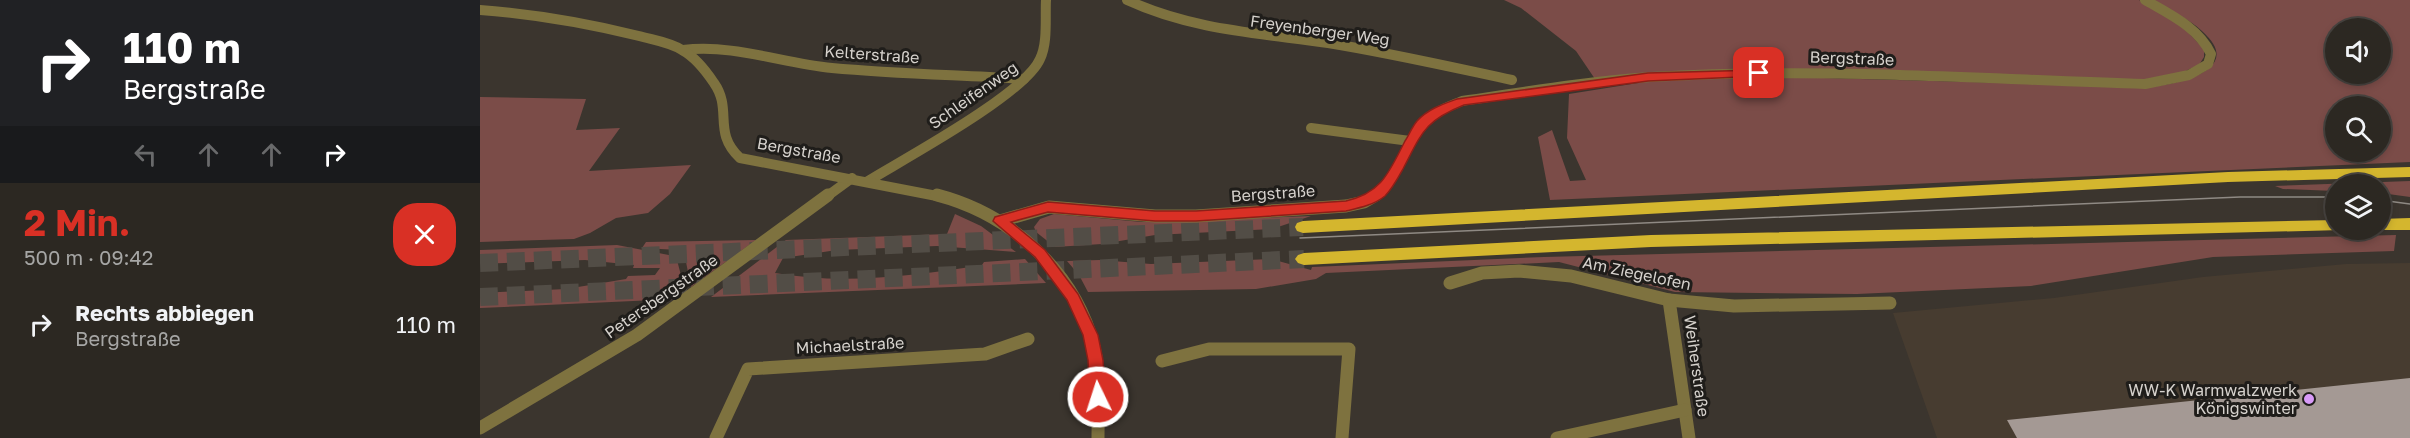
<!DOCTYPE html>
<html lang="de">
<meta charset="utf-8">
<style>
:root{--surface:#2c2822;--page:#38342f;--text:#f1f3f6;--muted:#a6a6a5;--line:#484440;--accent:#d93025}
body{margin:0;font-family:"Golos Text",sans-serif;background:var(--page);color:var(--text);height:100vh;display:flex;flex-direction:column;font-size:22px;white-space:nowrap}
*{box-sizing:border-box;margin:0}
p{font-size:20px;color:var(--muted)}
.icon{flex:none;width:33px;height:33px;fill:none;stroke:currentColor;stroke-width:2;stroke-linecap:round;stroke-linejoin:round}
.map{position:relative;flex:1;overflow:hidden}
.sheet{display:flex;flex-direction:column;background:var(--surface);width:480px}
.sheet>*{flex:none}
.top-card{background:#202124;color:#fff;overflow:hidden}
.buttons{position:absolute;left:1845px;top:18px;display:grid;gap:12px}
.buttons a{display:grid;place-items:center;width:66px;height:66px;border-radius:50%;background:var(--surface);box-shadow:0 3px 9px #0003,0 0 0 2px var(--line);font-size:30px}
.pin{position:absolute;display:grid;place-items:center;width:51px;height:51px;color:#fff;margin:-26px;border-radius:12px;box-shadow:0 3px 9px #0006}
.me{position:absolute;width:66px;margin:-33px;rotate:356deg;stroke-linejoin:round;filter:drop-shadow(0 0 4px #0008)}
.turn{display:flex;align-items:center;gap:21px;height:126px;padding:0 24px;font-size:27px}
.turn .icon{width:78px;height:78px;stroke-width:2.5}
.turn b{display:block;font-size:42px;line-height:51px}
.lanes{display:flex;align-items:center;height:57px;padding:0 24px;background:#0003;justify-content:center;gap:30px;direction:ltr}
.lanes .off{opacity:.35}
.round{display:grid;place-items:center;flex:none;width:63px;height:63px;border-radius:24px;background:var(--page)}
.headline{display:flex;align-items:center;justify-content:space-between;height:102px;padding:0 24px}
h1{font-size:36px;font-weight:700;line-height:45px;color:var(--accent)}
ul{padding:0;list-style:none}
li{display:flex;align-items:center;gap:18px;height:78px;padding:0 24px}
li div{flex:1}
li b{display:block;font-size:22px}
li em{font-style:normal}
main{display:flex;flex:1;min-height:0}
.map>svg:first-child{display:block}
.built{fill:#473c30}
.green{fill:#7b4c48;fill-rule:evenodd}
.building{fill:#a49994}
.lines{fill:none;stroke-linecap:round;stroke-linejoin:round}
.trunk-tunnel{stroke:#524d46;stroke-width:18;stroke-dasharray:18 9;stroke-linecap:butt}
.minor-far1{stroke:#7e723f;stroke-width:10}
.minor{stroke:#7e723f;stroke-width:13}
.tertiary-far1{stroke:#7e723f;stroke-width:10}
.tertiary{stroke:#7e723f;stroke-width:13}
.trunk{fill:#d4b62e;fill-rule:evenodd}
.tram{stroke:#8f8a84;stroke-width:1.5}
.route{fill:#d93025;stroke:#8d1f18;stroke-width:1.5}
.poi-dot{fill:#d89af8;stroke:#1f1d1a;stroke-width:2}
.labels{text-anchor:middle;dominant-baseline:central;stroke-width:6;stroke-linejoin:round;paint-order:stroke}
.street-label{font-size:16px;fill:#d6d2cd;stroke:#1f1d1a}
.poi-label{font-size:16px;fill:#d6d2cd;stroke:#1f1d1a;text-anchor:end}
</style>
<main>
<section class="sheet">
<div class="top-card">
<div class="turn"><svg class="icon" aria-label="right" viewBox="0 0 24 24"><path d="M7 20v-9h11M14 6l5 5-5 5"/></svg><div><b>110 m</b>Bergstraße</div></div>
<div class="lanes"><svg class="icon off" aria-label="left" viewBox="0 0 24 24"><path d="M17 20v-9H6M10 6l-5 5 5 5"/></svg><svg class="icon off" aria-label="ahead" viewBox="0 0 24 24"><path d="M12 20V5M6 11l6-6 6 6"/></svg><svg class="icon off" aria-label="ahead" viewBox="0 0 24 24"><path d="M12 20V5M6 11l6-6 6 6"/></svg><svg class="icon" aria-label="right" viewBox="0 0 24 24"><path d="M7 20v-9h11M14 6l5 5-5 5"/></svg></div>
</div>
<div class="headline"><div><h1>2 Min.</h1><p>500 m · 09:42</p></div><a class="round" style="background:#d93025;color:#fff"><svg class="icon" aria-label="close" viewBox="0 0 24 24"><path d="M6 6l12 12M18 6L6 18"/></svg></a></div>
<ul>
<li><svg class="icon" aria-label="right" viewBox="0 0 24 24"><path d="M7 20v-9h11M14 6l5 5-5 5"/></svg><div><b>Rechts abbiegen</b><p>Bergstraße</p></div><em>110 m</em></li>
</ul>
</section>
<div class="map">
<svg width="1930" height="438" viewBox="0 0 1930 438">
<rect width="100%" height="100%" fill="#3b352e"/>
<!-- built -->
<path class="built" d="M1930,263V438H1457L1413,313L1574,298L1723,277L1866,264Z"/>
<!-- green -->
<g class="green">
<path d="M1024,0H1659L1700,24L1724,49V57L1719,65L1703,72L1662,80L1445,75L1115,79L1096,51L1041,8Z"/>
<path d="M1671,0H1930V162L1070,200L1058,137L1072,130L1090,181L1106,180L1087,138L1089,94L1177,80L1271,76L1671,87C1699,83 1766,70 1722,31C1708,18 1688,10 1671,0ZM1856,28H1900V74H1856ZM1856,106H1900V152H1856Z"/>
<path d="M0,97L106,99L96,130L140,128L109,171L211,165L190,194L168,213L136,218L110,233L94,239L0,242Z"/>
<path d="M1930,181V197L1901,193L1900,184H1856L1855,191L1803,189L1795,186Z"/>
<path d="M475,214L501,226L536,252L457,246L357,250L303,258L295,273C362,285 435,276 502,265L504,262L545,259L566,283L231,297L306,240L467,234Z"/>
<path d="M574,214L662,222L831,216L792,229L675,235L622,244L575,247L556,232L554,227L560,219Z"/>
<path d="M1916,235L1914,251L1733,257L1551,286L1377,294L1195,292L1079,262L846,273L836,279L776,289L608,292L599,275L587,261L619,260L671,264L791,259L831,270L832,267L1064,257Z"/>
<path d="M276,240L211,287L205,257L199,250L162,248L166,242Z"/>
<path d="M137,245L194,256L197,260L205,291L197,299L0,308V293L86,289L146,279L148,276L175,275L180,268H153L154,265L105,260L0,264V250Z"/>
</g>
<!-- building -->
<path class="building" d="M1930,378V438H1537L1527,420Z"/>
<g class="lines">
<!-- trunk-tunnel -->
<g class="trunk-tunnel">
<path d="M0,263L823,227"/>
<path d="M0,297L824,259"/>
</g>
<!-- minor-far1 -->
<g class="minor-far1">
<path d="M647,0C712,30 778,33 848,43C910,53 971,67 1032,80"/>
<path d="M203,50C255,44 301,63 352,68C416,74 480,75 544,79"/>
<path d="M831,128L930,141"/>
<path d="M388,181C424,159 545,94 560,59C568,43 565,18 566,0"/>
<path d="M346,197L372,178"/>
<path d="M893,197C919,182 923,144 942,124C952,112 968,107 982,101C1044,92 1109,81 1171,77C1335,67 1501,79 1665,84L1709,75L1728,64L1731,54C1718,27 1689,14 1665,0"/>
</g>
<!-- minor -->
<g class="minor">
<path d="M520,221L569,207L675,216H716L866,206L884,202L896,195"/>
<path d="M970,283L1002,273L1039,271L1091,276L1189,300L1254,306L1410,303"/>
<path d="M1189,300L1209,438"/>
<path d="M682,361L729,349H869L862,438"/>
<path d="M0,428L157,335L348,195"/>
<path d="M236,438L268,369L505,354L548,339"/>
<path d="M1077,438L1205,410"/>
</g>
<!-- tertiary-far1 -->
<path class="tertiary-far1" d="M0,10C54,14 106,23 159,36C173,40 189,42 202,50C215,57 226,71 234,83C253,110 232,132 260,158L462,197"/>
<!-- tertiary -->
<path class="tertiary" d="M457,195C530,214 595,271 614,347C621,376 618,408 618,438"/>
<!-- trunk -->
<g class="trunk">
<path d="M1930,167V177L1748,182L823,233L817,231L815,227L817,223L823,221L1748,172Z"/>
<path d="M1930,218V230H1895H1900V219Z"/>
<path d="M1856,220V230H1862L1171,247L824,265L818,263L815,259L818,255L824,253L1171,235Z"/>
</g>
<!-- tram -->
<g class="tram">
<path d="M1900,200L1930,204"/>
<path d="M820,238L1760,197H1856"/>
</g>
</g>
<!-- route -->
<path class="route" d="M1279,70L1285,73L1283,76L1168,81L984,105C944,121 942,133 923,169C918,178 912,189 905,196C894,205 879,208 866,211L716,221H675L568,212L531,222L565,250L598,294L618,335L623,360L626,397L624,401L618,403L613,401L610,397L608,360L603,335L587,300L555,257L513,221L515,217L568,202L675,211H716L866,201C902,193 909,172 925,141C929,135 932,127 937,121C948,109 963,104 977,99L1168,73Z"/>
<!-- markers -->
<circle class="poi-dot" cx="1829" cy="399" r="6"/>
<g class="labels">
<!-- street labels -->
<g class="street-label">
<text transform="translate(840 30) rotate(8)">Freyenberger Weg</text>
<text transform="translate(392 54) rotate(4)">Kelterstraße</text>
<text transform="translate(1372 58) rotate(2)">Bergstraße</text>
<text transform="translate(493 95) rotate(-35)">Schleifenweg</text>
<text transform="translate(319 150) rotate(10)">Bergstraße</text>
<text transform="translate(793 193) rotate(-4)">Bergstraße</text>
<text transform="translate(1157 273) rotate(12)">Am Ziegelofen</text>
<text transform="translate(181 296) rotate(-35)">Petersbergstraße</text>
<text transform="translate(370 345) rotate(-3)">Michaelstraße</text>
<text transform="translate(1217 366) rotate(82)">Weiherstraße</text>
</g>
<!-- poi labels -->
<g class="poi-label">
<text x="1817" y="390">WW-K Warmwalzwerk<tspan x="1817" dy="18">Königswinter</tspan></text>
</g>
</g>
</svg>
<div class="buttons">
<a><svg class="icon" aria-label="sound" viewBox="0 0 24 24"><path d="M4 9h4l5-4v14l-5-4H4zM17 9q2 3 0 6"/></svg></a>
<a><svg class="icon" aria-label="search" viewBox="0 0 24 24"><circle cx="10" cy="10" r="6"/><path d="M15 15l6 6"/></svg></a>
<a><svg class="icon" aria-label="layers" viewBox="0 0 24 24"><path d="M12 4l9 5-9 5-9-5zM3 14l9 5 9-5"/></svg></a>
</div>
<div class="pin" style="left:1279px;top:73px;background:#d93025"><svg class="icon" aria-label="arrive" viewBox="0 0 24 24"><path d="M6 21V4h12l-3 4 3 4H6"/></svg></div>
<svg class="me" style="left:618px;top:397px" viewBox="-20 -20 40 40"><circle r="17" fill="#d93025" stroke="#fff" stroke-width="3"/><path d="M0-11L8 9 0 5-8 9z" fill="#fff"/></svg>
</div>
</main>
